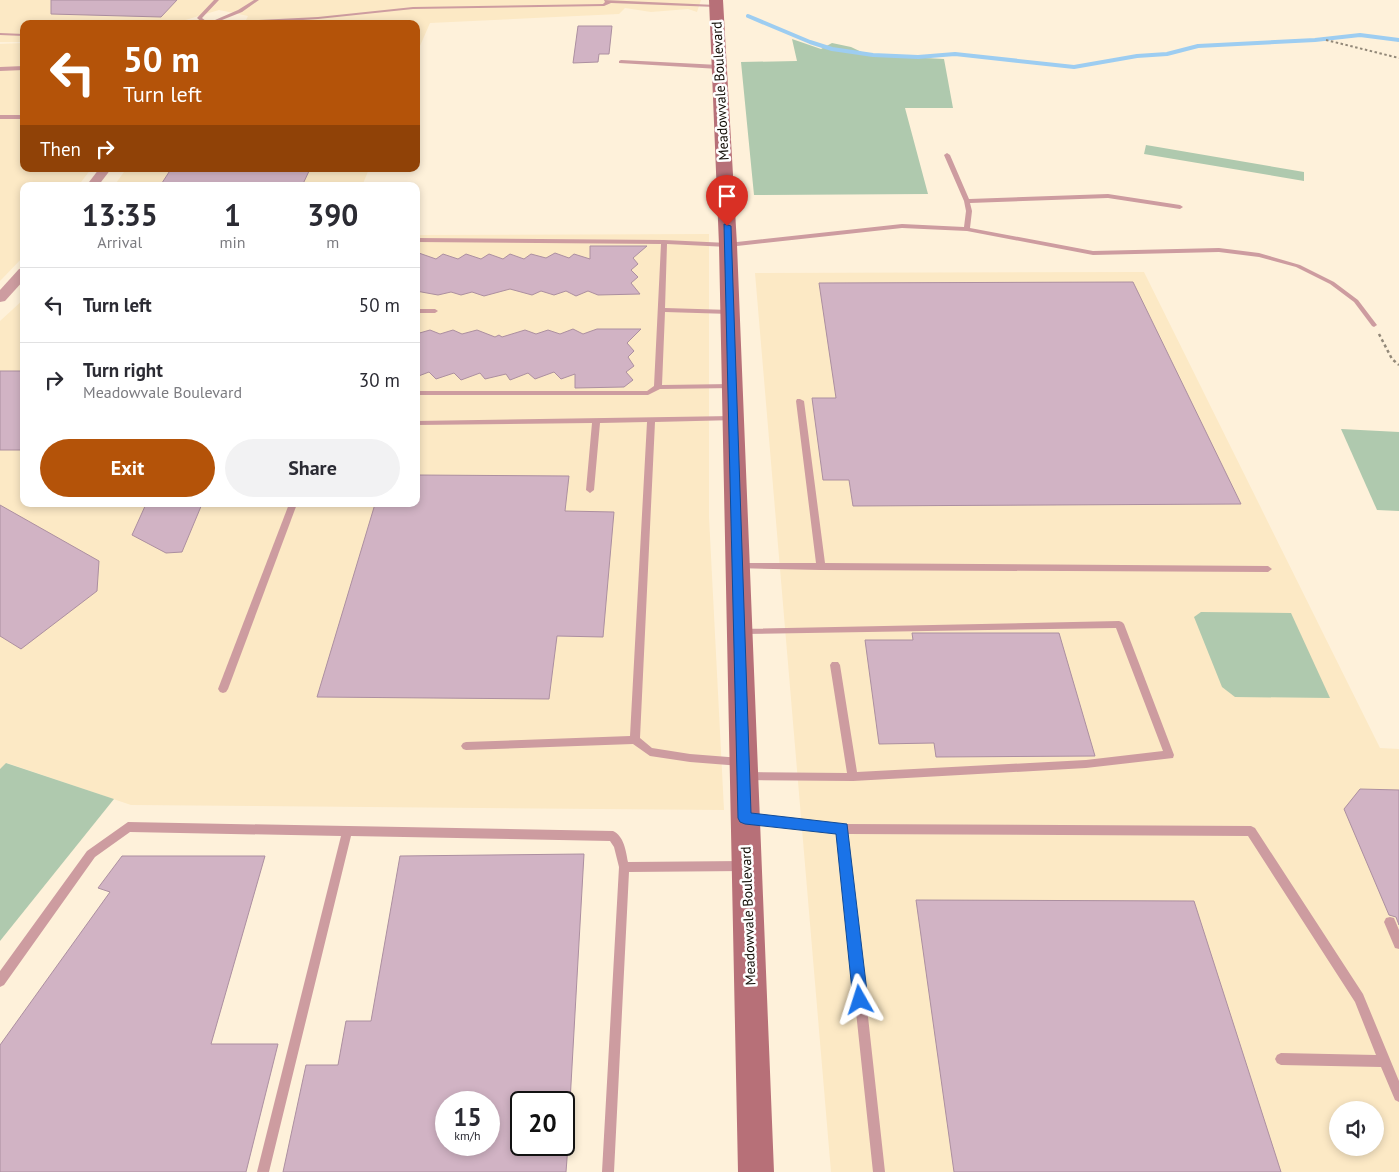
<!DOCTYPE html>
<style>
:root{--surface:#fff;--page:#f2f2f3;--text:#2b2b33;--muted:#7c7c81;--line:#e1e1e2;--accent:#b45309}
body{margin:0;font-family:"PT Sans",sans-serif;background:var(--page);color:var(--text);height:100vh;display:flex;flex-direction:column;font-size:19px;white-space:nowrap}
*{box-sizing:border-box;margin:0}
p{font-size:16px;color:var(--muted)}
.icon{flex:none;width:28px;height:28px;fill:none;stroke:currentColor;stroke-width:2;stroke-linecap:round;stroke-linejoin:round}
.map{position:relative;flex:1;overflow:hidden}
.sheet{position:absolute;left:20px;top:182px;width:400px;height:325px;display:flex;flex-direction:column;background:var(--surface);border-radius:10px;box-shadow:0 2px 8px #0003}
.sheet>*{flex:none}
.guide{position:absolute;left:20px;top:20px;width:400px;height:152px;border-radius:10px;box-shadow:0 2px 8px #0003;background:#b45309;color:#fff;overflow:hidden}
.tools{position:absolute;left:1329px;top:1101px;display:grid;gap:10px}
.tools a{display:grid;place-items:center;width:55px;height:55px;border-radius:50%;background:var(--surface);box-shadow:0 2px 8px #0003;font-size:25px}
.speed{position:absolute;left:435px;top:1091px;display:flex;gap:10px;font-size:25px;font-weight:700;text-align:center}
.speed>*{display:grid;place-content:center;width:65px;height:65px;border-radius:50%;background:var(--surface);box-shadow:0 2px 8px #0003;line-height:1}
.speed small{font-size:12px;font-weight:400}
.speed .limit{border:2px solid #111;border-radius:8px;background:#fff;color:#111}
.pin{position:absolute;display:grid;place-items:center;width:42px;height:42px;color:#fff;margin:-51px -21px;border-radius:50% 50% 50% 0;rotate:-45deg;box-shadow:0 0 5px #0007}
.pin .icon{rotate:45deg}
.me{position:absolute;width:55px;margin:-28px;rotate:354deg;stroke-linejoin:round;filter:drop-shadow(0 0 4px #0008)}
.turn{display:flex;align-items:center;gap:18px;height:105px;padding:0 20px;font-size:22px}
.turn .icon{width:65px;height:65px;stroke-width:2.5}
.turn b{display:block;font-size:35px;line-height:42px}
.then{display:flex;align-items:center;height:48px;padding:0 20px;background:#0003;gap:10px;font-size:19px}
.eta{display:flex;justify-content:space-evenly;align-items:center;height:85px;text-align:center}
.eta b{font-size:30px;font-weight:700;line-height:35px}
.primary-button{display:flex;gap:10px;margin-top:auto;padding:10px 20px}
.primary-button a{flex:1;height:58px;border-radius:30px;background:var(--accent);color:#fff;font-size:20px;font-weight:700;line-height:58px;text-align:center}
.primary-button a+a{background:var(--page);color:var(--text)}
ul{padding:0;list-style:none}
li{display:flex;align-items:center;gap:15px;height:75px;padding:0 20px;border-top:1px solid var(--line)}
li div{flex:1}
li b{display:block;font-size:19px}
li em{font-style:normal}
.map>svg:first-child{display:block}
.built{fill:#fce9c5;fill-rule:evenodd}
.green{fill:#afc9ae}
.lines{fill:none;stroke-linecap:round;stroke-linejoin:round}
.stream{stroke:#9dcdf1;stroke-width:4}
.building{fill:#d1b3c4;stroke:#ac8fa0;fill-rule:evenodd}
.path-far1{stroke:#928878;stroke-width:2;stroke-dasharray:2.5 2.5;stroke-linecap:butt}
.path{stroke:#928878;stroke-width:2.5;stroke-dasharray:3 3;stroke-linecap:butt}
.lane{fill:#cd9ca0;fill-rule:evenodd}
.street{fill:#cd9ca0;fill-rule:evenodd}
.secondary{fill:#b77078;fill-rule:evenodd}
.route{fill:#1a73e8;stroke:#114b97}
.labels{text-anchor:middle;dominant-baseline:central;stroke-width:5;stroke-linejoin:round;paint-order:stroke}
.street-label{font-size:14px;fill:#110c04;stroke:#fff}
</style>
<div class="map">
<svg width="1399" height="1172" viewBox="0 0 1399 1172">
<rect width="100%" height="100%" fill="#fef1da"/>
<!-- built -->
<g class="built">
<path d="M0,0H701L697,12L688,9L651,12L625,8L619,14L430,23L416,55V24H244L248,16L219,10L172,24H24V42H0Z"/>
<path d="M24,43V169H91L78,186H24V256L0,281V44Z"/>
<path d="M126,169H369L362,186H114Z"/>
<path d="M709,234V517L724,810L131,805L7,763L0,769V321L24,299V504H416V235Z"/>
<path d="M1144,272L1380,748L1399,749V1172H831L755,273ZM1338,1110H1375V1148H1338Z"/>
</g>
<!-- green -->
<g class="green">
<path d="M792,39L821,49L832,43L851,47L868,55L944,59L953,108H905L928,194L754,195L741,62L797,61Z"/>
<path d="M1146,145L1304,172V181L1144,154Z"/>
<path d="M1341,429L1399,432V511L1377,510Z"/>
<path d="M1201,612L1291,613L1330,698L1235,697L1222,687L1194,617Z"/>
<path d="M6,763L114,799L0,941V769Z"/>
</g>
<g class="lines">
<!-- stream -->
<path class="stream" d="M748,16L810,42L832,49L873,55L918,57L955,54L1074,67L1137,56L1167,54L1198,46L1315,40L1360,35L1399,40"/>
</g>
<!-- building -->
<g class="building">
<path d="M51,0H177L161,17L51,14Z"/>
<path d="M578,26H612L609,54H599L598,62L573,63Z"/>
<path d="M171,169H310L302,186H160Z"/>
<path d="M590,246H647L633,258L638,264L631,270L638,277L631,283L640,294L598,295L588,291L576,296L566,291L554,295L541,291L532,295L510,289L484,296L472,292L461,295L451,292L438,295L416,291V252L436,259L443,254L458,259L466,254L481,259L489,254L503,259L510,254L524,259L531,254L546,258L555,253L569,258L574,254L590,259Z"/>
<path d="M1133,282L1241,504L853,506L849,480H823L812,398H836L819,283Z"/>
<path d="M573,329L583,334L597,329H641L627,343L634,351L628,357L634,366L626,372L633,380L624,387L575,388V374L561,379L554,372L535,379L528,373L510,380L506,374L485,379L480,373L461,380L454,373L436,379L429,372L416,377V334L430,330L440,334L453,330L462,334L477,330L495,337L499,335L502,337L525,330L536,334L548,330L560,334Z"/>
<rect x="0" y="371" width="24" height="79"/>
<path d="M416,475L569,476L565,511L614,512L603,637L557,636L549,699L317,697L375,504H416Z"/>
<path d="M146,504H202L182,552L166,553L132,535Z"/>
<path d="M0,505L99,561L97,591L21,649L0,636Z"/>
<path d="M912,633H1059L1095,756L936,757L934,743L879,744L865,640H913Z"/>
<path d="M1360,789L1399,790V925L1396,917L1389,915L1344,809Z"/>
<path d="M584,854L570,1102H521V1145H568L566,1172H283L306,1065H338L346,1021H371L400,856ZM446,1102H489V1145H446Z"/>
<path d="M122,856H265L211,1044H278L246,1172H0V1045L110,892L98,888Z"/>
<path d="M916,900L1194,901L1281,1172H954Z"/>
</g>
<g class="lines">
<!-- path-far1 -->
<path class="path-far1" d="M1326,40L1399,58"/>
<!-- path -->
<path class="path" d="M1379,334L1392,359L1399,365"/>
<!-- lane -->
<g class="lane">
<path d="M214,0H219L202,18L210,24H204L197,18Z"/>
<path d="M254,0H259L242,12L217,22L318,17L413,7L603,4L605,2L604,0L716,5L718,6L716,7L611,3L604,6L413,9L318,19L243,24H212L217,22L215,21V20L238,10Z"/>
<path d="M0,33L24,34V36L0,35Z"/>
<path d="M621,60L719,65L722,67L719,69L619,63V61Z"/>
<path d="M24,66V70L0,71V67Z"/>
<rect x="0" y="115" width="24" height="4"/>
<path d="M947,153L950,155L969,199L1108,194L1180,205L1183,207L1180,209L1108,198L970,203L972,211L970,228L1093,251L1219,248L1259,253L1300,265L1334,282L1358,300L1377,325L1374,327L1372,326L1354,302L1330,284L1296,267L1259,257L1219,252L1093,255L967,231L902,228L728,247L667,244L665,308L730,310L733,312L730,314L665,312L662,385L732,384H735V388L660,389L648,395H416V391H647L654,386L661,244L416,242V238L664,240L728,243L902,224L964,227L966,211L964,201L944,155Z"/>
<path d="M416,309H435L438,311L435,313H416Z"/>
<path d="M797,399H800L804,401L825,563L1268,566L1272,569L1268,572L821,570L735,568L734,566L738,563H816L796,401Z"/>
<path d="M733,416L737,418L736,420L655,422L640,738L652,748L690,754L741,758L745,759L746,762L745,765L741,766L690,762L650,756L633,744L466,750L463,749L461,746L463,743L466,742L630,736L647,422L600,423L594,490L590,493L586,490L592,423L416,425V421Z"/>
<path d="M289,504H297L228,689L226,692L223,693L220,692L218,689Z"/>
<path d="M1119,621L1122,622L1124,624L1174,755L1173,758L1086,768L853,781L748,780L744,779L743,776L744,773L748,772L847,773L830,665L832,662H838L840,665L857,772L1086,760L1163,751L1116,628L742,634L739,633L737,631L739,629Z"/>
<path d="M750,814L842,824L1251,826L1255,828L1363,994L1399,1081V1102L1395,1100L1381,1067L1281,1065L1277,1063L1275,1059L1277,1055L1281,1053L1376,1055L1355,1002L1248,836L848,834L885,1172H873L837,833L750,824L746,822L745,819L746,816Z"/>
<path d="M128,822L613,831C624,836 626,851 628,862L744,861L748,863L749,866L748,869L744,871L629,872L614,1172H602L619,867L614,847L610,841L351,836L269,1172H257L341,836L130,832L95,857L4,985L0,987V971L87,851Z"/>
<path d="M1390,917L1394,918L1399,930V949L1395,948L1384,922L1386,918Z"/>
</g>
<!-- street -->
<g class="street">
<path d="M99,169H111L98,186H86Z"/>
<path d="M24,268V280L5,301L0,302V290L19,269Z"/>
</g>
<!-- secondary -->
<path class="secondary" d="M709,0H723L737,245L774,1172H738L719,245Z"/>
</g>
<!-- route -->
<path class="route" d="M724,224L731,226L751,813L847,824L868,1000L866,1006L860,1008L855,1006L853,1000L836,834L745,824L740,822L738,818Z"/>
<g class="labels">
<!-- street labels -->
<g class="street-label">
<text transform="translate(720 91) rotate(-93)">Meadowvale Boulevard</text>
<text transform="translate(748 916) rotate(-92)">Meadowvale Boulevard</text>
</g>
</g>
</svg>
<div class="tools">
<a><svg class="icon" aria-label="sound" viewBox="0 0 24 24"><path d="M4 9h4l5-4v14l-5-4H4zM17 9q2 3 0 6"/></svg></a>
</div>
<div class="speed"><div>15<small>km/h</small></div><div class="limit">20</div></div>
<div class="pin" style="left:727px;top:226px;background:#d93025"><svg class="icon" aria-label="arrive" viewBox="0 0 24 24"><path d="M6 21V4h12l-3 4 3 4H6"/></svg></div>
<svg class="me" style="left:860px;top:1000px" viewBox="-20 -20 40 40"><path d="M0-17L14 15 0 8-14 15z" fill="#1a73e8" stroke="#fff" stroke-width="4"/></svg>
<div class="guide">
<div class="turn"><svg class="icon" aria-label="left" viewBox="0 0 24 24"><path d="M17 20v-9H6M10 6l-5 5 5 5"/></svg><div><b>50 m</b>Turn left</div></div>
<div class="then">Then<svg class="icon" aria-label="right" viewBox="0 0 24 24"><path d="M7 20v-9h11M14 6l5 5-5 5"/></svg></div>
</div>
<section class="sheet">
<div class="eta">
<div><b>13:35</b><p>Arrival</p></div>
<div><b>1</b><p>min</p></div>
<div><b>390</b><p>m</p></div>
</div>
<ul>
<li><svg class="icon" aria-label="left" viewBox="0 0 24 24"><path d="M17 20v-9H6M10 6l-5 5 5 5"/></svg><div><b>Turn left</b></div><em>50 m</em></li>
<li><svg class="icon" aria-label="right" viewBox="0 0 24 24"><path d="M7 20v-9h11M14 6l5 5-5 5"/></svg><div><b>Turn right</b><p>Meadowvale Boulevard</p></div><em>30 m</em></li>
</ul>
<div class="primary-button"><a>Exit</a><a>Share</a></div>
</section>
</div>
